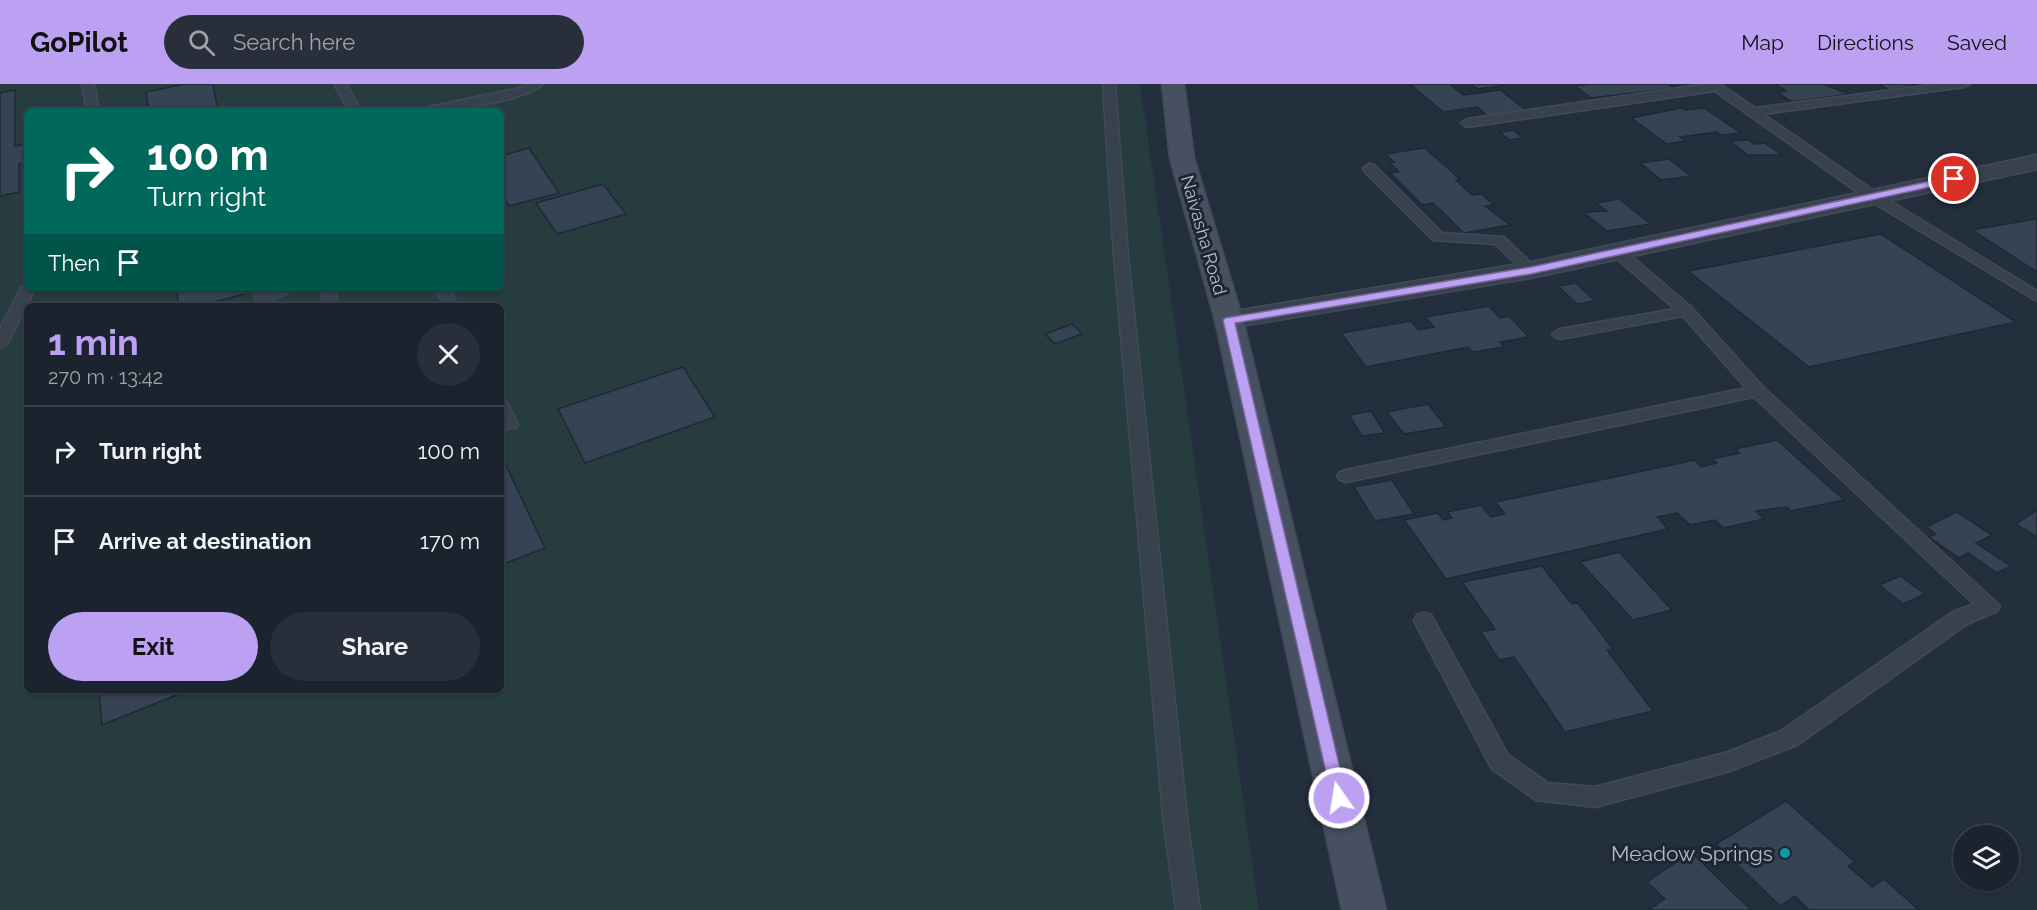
<!DOCTYPE html>
<meta charset="utf-8">
<style>
:root{--surface:#1b232e;--page:#282f3a;--text:#f1f3f6;--muted:#a0a4aa;--line:#39404a;--accent:#bca0f2}
body{margin:0;font-family:Raleway,sans-serif;background:var(--page);color:var(--text);height:100vh;display:flex;flex-direction:column;font-size:22px;white-space:nowrap}
*{box-sizing:border-box;margin:0}
p{font-size:20px;color:var(--muted)}
.icon{flex:none;width:33px;height:33px;fill:none;stroke:currentColor;stroke-width:2;stroke-linecap:round;stroke-linejoin:round}
.map{position:relative;flex:1;overflow:hidden}
.panel{position:absolute;left:24px;top:219px;width:480px;height:390px;display:flex;flex-direction:column;background:var(--surface);border-radius:9px;box-shadow:0 2px 4px #0004,0 0 0 2px var(--line)}
.panel>*{flex:none}
.guide{position:absolute;left:24px;top:24px;width:480px;height:183px;border-radius:9px;box-shadow:0 2px 4px #0004,0 0 0 2px var(--line);background:#00695c;color:#fff;overflow:hidden}
.fabs{position:absolute;left:1953px;top:741px;display:grid;gap:12px}
.fabs a{display:grid;place-items:center;width:66px;height:66px;border-radius:50%;background:var(--surface);box-shadow:0 2px 4px #0004,0 0 0 2px var(--line);font-size:30px}
.pin{position:absolute;display:grid;place-items:center;width:51px;height:51px;color:#fff;margin:-26px;border:3px solid #fff;border-radius:50%;box-shadow:0 2px 6px #0007}
.me{position:absolute;width:66px;margin:-33px;rotate:347deg;stroke-linejoin:round;filter:drop-shadow(0 0 4px #0008)}
.turn{display:flex;align-items:center;gap:21px;height:126px;padding:0 24px;font-size:27px}
.turn .icon{width:78px;height:78px;stroke-width:2.5}
.turn b{display:block;font-size:42px;line-height:51px}
.then{display:flex;align-items:center;height:57px;padding:0 24px;background:#0003;gap:12px;font-size:22px}
.round{display:grid;place-items:center;flex:none;width:63px;height:63px;border-radius:32px;background:var(--page)}
.headline{display:flex;align-items:center;justify-content:space-between;height:102px;padding:0 24px}
h1{font-size:36px;font-weight:700;line-height:45px;color:var(--accent)}
.button{display:flex;gap:12px;margin-top:auto;padding:12px 24px}
.button a{flex:1;height:69px;border-radius:36px;background:var(--accent);color:#111;font-size:24px;font-weight:700;line-height:69px;text-align:center}
.button a+a{background:var(--page);color:var(--text)}
ul{padding:0;list-style:none}
li{display:flex;align-items:center;gap:18px;height:90px;padding:0 24px;border-top:2px solid var(--line)}
li div{flex:1}
li b{display:block;font-size:22px}
li em{font-style:normal}
header{display:flex;align-items:center;gap:36px;box-sizing:border-box;height:84px;padding:0 30px;background:var(--accent);color:#111}
header strong{font-size:28px}
nav{display:flex;gap:33px;margin-inline-start:auto;font-size:21px}
.search{width:420px;height:54px;background:var(--page);display:flex;align-items:center;gap:15px;box-sizing:border-box;padding:0 21px;border-radius:33px;color:var(--muted);font-size:22px}
.map>svg:first-child{display:block}
.green{fill:#263c3f;fill-rule:evenodd}
.building{fill:#364354;stroke:#1f2835;stroke-width:1.5}
.lines{fill:none;stroke-linecap:round;stroke-linejoin:round}
.lane-casing{stroke:#414a57;stroke-width:3}
.street-casing{stroke:#414a57;stroke-width:3}
.secondary-casing{stroke:#414a57;stroke-width:3}
.lane{fill:#38414e;fill-rule:evenodd}
.street{fill:#38414e;fill-rule:evenodd}
.secondary{fill:#465061;fill-rule:evenodd}
.route{fill:#bca0f2;stroke:#7a689d;stroke-width:1.5}
.culture-dot{fill:#0f9aa8;stroke:#1d2633;stroke-width:2}
.labels{text-anchor:middle;dominant-baseline:central;stroke-width:6;stroke-linejoin:round;paint-order:stroke}
.street-label{font-size:18px;fill:#b4bcc9;stroke:#1d2633}
.near-poi-label{font-size:21px;fill:#b4bcc9;stroke:#1d2633;text-anchor:end}
</style>
<header>
<strong>GoPilot</strong>
<div class="search"><svg class="icon" aria-label="search" viewBox="0 0 24 24"><circle cx="10" cy="10" r="6"/><path d="M15 15l6 6"/></svg>Search here</div>
<nav><a>Map</a><a>Directions</a><a>Saved</a></nav>
</header>
<div class="map">
<svg width="2037" height="826" viewBox="0 0 2037 826">
<rect width="100%" height="100%" fill="#242f3e"/>
<!-- green -->
<path class="green" d="M0,0H1140L1259,826H0ZM27,27H501V204H27ZM27,222H501V606H27Z"/>
<!-- building -->
<g class="building">
<path d="M185,0H213L218,27H149L146,8Z"/>
<path d="M1410,0H1450L1463,11L1500,6L1526,26L1488,32L1477,23L1443,28Z"/>
<path d="M1471,0H1507L1508,1L1478,5Z"/>
<path d="M1591,0H1668L1675,4L1591,14L1575,2Z"/>
<path d="M1775,0H1823L1849,10L1792,18L1777,8L1786,7Z"/>
<path d="M1883,0H1915L1916,1L1890,6L1880,1Z"/>
<path d="M15,6V62L27,60V78L19,80V108L0,112V9Z"/>
<path d="M1681,24L1685,26L1704,24L1741,49L1721,51L1717,48L1680,53L1686,57L1667,60L1631,34Z"/>
<path d="M1514,46L1523,54L1509,56L1500,48Z"/>
<path d="M1749,56L1754,60L1765,59L1782,71H1748L1730,57Z"/>
<path d="M529,64L559,109L509,122L501,109V72Z"/>
<path d="M1425,64L1460,95L1456,96L1472,111L1482,110L1494,121L1485,122L1510,141L1464,149L1433,119L1422,121L1390,89L1399,88L1389,78H1394L1385,70Z"/>
<path d="M1669,75L1691,92L1661,96L1640,79Z"/>
<path d="M603,100L626,130L557,150L536,119Z"/>
<path d="M1619,115L1651,140L1607,147L1583,128L1607,127L1596,119Z"/>
<path d="M2035,135L2037,137V188L1972,146Z"/>
<path d="M1881,150L2016,238L1809,283L1688,187Z"/>
<path d="M1576,199L1595,217L1577,220L1558,202Z"/>
<path d="M176,204H242L244,210L199,222H179Z"/>
<path d="M1489,222L1500,234L1509,232L1529,253L1500,258L1504,263L1473,268L1468,263L1366,283L1341,249L1411,237L1418,246L1434,243L1425,233Z"/>
<path d="M1072,240L1082,250L1055,260L1045,250Z"/>
<path d="M683,283L715,333L585,379L558,325Z"/>
<path d="M1428,320L1446,343L1404,350L1387,328Z"/>
<path d="M1371,327L1385,349L1362,352L1349,331Z"/>
<path d="M1777,356L1844,416L1791,427L1786,423L1756,427L1764,435L1724,444L1715,436L1690,441L1677,429L1657,433L1668,445L1446,495L1404,436L1438,429L1443,436L1452,434L1447,428L1481,421L1491,433L1505,430L1495,418L1695,376L1701,383L1717,379L1712,375L1740,369L1735,365Z"/>
<path d="M501,371L545,464L501,481Z"/>
<path d="M1392,396L1414,430L1375,437L1354,403Z"/>
<path d="M2037,426V453L2016,440Z"/>
<path d="M1957,428L1992,451L1976,459L2011,482L1997,489L1968,469L1959,474L1929,453L1936,450L1926,443Z"/>
<path d="M1619,468L1672,526L1633,536L1580,478Z"/>
<path d="M1542,482L1572,520L1578,519L1613,565L1607,566L1653,627L1565,648L1514,573L1499,576L1481,548L1495,545L1462,498Z"/>
<path d="M1900,492L1925,510L1903,520L1879,501Z"/>
<path d="M99,606H189L102,641Z"/>
<path d="M1786,717L1855,778L1848,782L1872,803L1884,795L1919,826H1809L1795,812L1780,822L1716,760Z"/>
<path d="M1691,768L1751,826H1648L1665,815L1647,798Z"/>
</g>
<g class="lines">
<defs>
<g id="lane">
<path d="M82,0H94L99,27H87Z"/>
<path d="M334,0H346L361,27H349Z"/>
<path d="M528,0H543C526,17 448,27 423,27L429,23L520,4Z"/>
<path d="M1103,0H1115L1128,172L1188,742L1200,826H1176L1164,742L1114,172Z"/>
<path d="M1706,0H1720L1755,24L1938,0H1970L1964,3L1763,30L1877,109L2037,207V217L1867,115L1715,7L1467,43L1461,39L1467,35Z"/>
<path d="M1369,80L1374,81L1442,149L1504,153L1538,186L1531,190L1526,189L1495,160L1433,156L1364,87L1363,84Z"/>
<path d="M1619,165L1624,166L1692,224L1763,303L2000,522L1997,527L1967,540L1797,661L1730,687L1595,723L1536,716L1492,685L1414,537L1417,531L1424,529L1431,531L1508,671L1548,699L1595,703L1728,668L1781,647L1953,528L1974,520L1754,313L1346,398L1340,396L1337,392L1340,388L1346,386L1746,304L1683,232L1560,255L1555,253L1552,250L1560,245L1675,225L1614,172L1612,169Z"/>
<path d="M27,200V204H35L8,259L0,264V244L21,204Z"/>
<path d="M252,204H266L268,209L278,204H298L263,220L256,216Z"/>
<path d="M320,204H334L338,222H324Z"/>
<path d="M435,204H449L458,222H444Z"/>
<path d="M501,317L507,318L518,340L516,344H504L501,339Z"/>
</g>
<path id="street" d="M2037,71V85L1531,194L1229,244L1219,242L1215,236L1219,230L1229,228L1531,178Z"/>
<path id="secondary" d="M1162,0H1184L1194,74L1243,236L1386,826H1342L1215,236L1170,74Z"/>
</defs>
<!-- lane casing -->
<use href="#lane" class="lane-casing"/>
<!-- street casing -->
<use href="#street" class="street-casing"/>
<!-- secondary casing -->
<use href="#secondary" class="secondary-casing"/>
<!-- lane -->
<use href="#lane" class="lane"/>
<!-- street -->
<use href="#street" class="street"/>
<!-- secondary -->
<use href="#secondary" class="secondary"/>
</g>
<!-- route -->
<path class="route" d="M1954,92L1958,93V97L1531,190L1235,239L1347,714L1345,719L1339,722L1333,719L1223,236L1225,234L1531,183Z"/>
<!-- markers -->
<circle class="culture-dot" cx="1785" cy="769" r="6"/>
<g class="labels">
<!-- street labels -->
<g class="street-label">
<text transform="translate(1204 151) rotate(74)">Naivasha Road</text>
</g>
<!-- near-poi labels -->
<g class="near-poi-label">
<text x="1773" y="769">Meadow Springs</text>
</g>
</g>
</svg>
<div class="fabs">
<a><svg class="icon" aria-label="layers" viewBox="0 0 24 24"><path d="M12 4l9 5-9 5-9-5zM3 14l9 5 9-5"/></svg></a>
</div>
<div class="pin" style="left:1954px;top:95px;background:#d93025"><svg class="icon" aria-label="arrive" viewBox="0 0 24 24"><path d="M6 21V4h12l-3 4 3 4H6"/></svg></div>
<svg class="me" style="left:1339px;top:714px" viewBox="-20 -20 40 40"><circle r="17" fill="#bca0f2" stroke="#fff" stroke-width="3"/><path d="M0-11L8 9 0 5-8 9z" fill="#fff"/></svg>
<div class="guide">
<div class="turn"><svg class="icon" aria-label="right" viewBox="0 0 24 24"><path d="M7 20v-9h11M14 6l5 5-5 5"/></svg><div><b>100 m</b>Turn right</div></div>
<div class="then">Then<svg class="icon" aria-label="arrive" viewBox="0 0 24 24"><path d="M6 21V4h12l-3 4 3 4H6"/></svg></div>
</div>
<section class="panel">
<div class="headline"><div><h1>1 min</h1><p>270 m · 13:42</p></div><a class="round"><svg class="icon" aria-label="close" viewBox="0 0 24 24"><path d="M6 6l12 12M18 6L6 18"/></svg></a></div>
<ul>
<li><svg class="icon" aria-label="right" viewBox="0 0 24 24"><path d="M7 20v-9h11M14 6l5 5-5 5"/></svg><div><b>Turn right</b></div><em>100 m</em></li>
<li><svg class="icon" aria-label="arrive" viewBox="0 0 24 24"><path d="M6 21V4h12l-3 4 3 4H6"/></svg><div><b>Arrive at destination</b></div><em>170 m</em></li>
</ul>
<div class="button"><a>Exit</a><a>Share</a></div>
</section>
</div>
